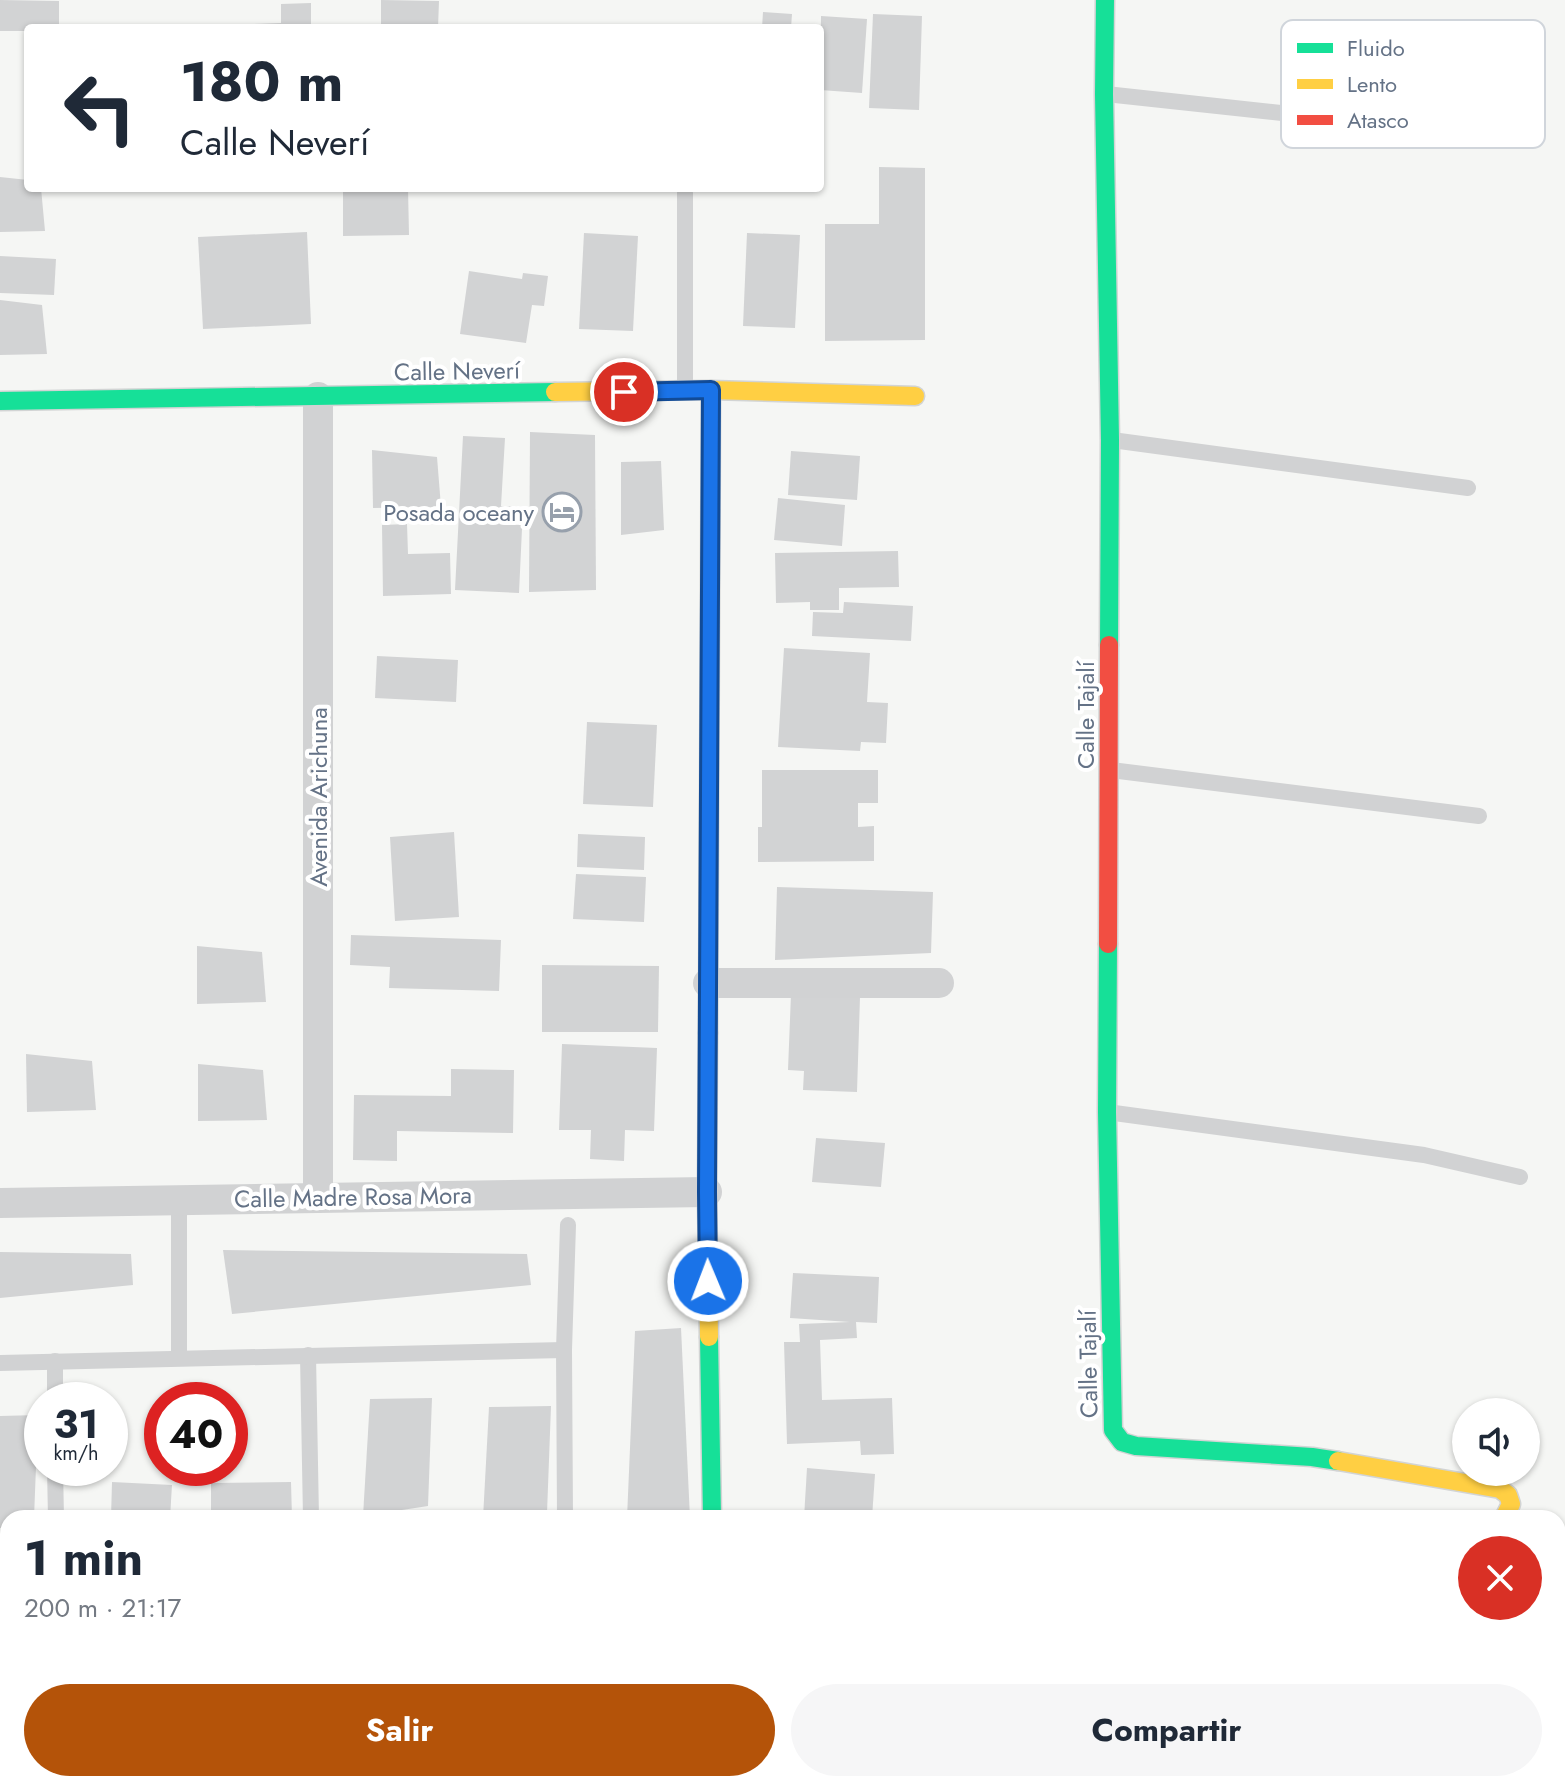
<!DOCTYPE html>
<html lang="es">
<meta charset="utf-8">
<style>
:root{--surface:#fff;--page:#f6f6f7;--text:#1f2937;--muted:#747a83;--accent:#b45309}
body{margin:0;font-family:Jost,sans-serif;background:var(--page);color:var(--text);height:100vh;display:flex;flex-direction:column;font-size:30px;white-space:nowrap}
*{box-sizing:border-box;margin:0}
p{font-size:26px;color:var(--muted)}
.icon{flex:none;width:44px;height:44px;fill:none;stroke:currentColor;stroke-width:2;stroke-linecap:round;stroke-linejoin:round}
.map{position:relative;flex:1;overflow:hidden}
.side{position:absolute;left:0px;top:1510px;width:1566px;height:282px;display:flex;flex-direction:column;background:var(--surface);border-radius:24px 24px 0 0;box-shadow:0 2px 6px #0004}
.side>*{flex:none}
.hud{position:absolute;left:24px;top:24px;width:800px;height:168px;border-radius:8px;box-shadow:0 2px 6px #0004;background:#fff;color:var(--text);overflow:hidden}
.buttons{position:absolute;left:1452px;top:1398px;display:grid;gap:16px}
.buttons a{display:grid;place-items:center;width:88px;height:88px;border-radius:50%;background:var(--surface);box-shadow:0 2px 6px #0004;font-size:40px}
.speed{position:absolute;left:24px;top:1382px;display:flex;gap:16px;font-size:40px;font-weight:700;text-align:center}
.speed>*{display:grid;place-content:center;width:104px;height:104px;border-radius:50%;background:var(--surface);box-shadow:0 2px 6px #0004;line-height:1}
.speed small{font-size:20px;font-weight:400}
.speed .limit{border:12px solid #d22;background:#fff;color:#111}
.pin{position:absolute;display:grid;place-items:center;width:68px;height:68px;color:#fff;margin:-34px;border:4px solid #fff;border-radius:50%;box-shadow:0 2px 8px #0007}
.me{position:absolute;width:88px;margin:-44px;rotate:359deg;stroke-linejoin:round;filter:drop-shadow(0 0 6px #0008)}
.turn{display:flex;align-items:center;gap:28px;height:168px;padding:0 24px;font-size:36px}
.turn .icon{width:104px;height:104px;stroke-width:2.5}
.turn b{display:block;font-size:56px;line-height:68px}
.round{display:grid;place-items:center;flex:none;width:84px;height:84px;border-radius:42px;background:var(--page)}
.headline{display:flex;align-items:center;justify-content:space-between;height:136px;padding:0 24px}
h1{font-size:48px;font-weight:700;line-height:60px}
.button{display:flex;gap:16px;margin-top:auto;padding:16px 24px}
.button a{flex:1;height:92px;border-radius:48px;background:var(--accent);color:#fff;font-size:32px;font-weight:700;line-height:92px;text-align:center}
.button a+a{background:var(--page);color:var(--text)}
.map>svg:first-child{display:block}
.building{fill:#d2d3d4}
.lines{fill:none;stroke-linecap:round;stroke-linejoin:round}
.fast-casing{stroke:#d2d4d4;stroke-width:21}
.slow-casing{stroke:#d2d4d4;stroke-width:21}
.jam-casing{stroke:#d2d4d4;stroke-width:21}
.lane{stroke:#d1d2d3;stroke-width:16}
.street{stroke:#d1d2d3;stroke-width:30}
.fast{stroke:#16e098;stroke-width:18}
.slow{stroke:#ffcf43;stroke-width:18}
.jam{stroke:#f24e42;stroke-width:18}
.route-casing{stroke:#114b97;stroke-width:20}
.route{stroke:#1a73e8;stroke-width:14}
.labels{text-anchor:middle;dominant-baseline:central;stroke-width:8;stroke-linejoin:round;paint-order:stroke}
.street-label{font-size:24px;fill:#647286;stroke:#fff}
.poi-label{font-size:24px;fill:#647286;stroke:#fff;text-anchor:end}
.key{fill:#fff;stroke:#d0d5db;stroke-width:2}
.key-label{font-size:22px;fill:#647286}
</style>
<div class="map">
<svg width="1565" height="1791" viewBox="0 0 1565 1791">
<rect width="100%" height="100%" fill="#f5f6f4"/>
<!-- building -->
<g class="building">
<path d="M0,0L59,1V28H28V31H0Z"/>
<path d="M381,0L439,1L438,28H329V24L381,25Z"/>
<path d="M311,3V28H254V24L281,23V4Z"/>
<path d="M763,12L792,14L791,28H762Z"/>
<path d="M873,14L922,16L919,110L869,108Z"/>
<path d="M821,16L867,19L862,93L820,90Z"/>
<path d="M879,167L925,168V340L825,341V224H879Z"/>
<path d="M0,177L28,180V188H41L45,231L0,232Z"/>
<path d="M343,188H408L409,235L343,236Z"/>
<path d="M307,232L311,324L203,329L198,237Z"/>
<path d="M584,233L638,236L633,331L579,329Z"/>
<path d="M747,233L800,235L795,328L743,326Z"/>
<path d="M0,256L56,259L54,295L0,293Z"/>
<path d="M469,271L522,279L523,273L548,276L544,306L532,305L526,343L460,334Z"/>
<path d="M0,300L42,305L47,354L0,355Z"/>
<path d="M530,432L595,435L596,590L529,592Z"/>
<path d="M463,436L505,438L501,506L523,507L519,593L455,590Z"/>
<path d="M372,450L437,457L441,507L373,508Z"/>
<path d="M791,451L860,456L857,500L788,495Z"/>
<path d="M661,461L664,530L621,535V462Z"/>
<path d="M778,498L845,505L842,546L774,540Z"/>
<path d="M407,524L408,554L450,553L451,594L383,596L382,525Z"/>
<path d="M898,551L899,587L839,588V610H810V602L776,603L775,553Z"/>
<path d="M844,602L913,606L911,641L812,636L813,612L843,613Z"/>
<path d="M784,648L870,653L867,702L888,703L886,743L861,742L860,751L778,747Z"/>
<path d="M377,656L458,660L456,702L375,698Z"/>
<path d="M587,722L657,725L653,807L583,804Z"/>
<path d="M762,770H878V803H858V827L874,826V861L758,862V827H762Z"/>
<path d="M454,832L459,917L395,921L390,837Z"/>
<path d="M578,834L645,837L644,870L577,867Z"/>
<path d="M576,874L646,877L644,922L573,919Z"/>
<path d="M777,887L933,892L931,953L775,960Z"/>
<path d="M351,935L501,940L499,991L389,988L390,967L350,965Z"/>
<path d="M197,946L262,952L266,1002L197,1004Z"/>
<path d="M542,965L659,966L658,1032H542Z"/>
<path d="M791,994L860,997L857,1092L803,1090L804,1071L788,1070Z"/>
<path d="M562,1044L657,1048L654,1131L625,1130L624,1161L590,1159L591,1130H559Z"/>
<path d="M26,1054L92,1061L96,1110L27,1112Z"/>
<path d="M198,1064L263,1070L267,1120L198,1121Z"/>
<path d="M451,1069L514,1070L513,1133L397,1131V1161L353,1160L354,1095L451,1096Z"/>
<path d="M816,1138L885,1143L881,1187L812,1182Z"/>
<path d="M223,1250L527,1254L531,1285L232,1314Z"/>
<path d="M0,1252L131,1254L133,1285L0,1298Z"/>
<path d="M793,1273L879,1277L877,1323L856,1322L857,1338L820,1340L822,1400L892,1398L894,1454L861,1455L860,1441L787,1444L784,1342H800L799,1324L850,1322L790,1318Z"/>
<path d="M681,1328L690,1518H627L635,1331Z"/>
<path d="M432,1398L428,1506L363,1516L370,1399Z"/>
<path d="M551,1406L547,1513L518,1518H483L489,1407Z"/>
<path d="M38,1415L34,1518H8V1527L0,1528V1416Z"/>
<path d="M807,1468L875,1474L872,1518H804Z"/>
<path d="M112,1482L172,1485L170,1518H111Z"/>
<path d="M291,1482L292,1518H211V1483Z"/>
<path d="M0,1668H8V1784H70V1790L0,1787Z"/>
<path d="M92,1784H156V1788L138,1791H91Z"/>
<rect x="265" y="1784" width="66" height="7"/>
<path d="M796,1784H932V1791H795Z"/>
</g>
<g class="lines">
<defs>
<g id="fast">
<path d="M1105,0L1104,94L1110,440L1109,645"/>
<path d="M0,401L555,392"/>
<path d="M1108,944L1107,1112L1113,1430L1122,1442L1136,1446L1312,1457L1338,1461"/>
<path d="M708,1033L711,390"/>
<path d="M709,1337L712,1518"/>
</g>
<g id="slow">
<path d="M555,392L711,390L915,396"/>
<path d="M708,1033L707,1192L709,1337"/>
<path d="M1338,1461L1500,1489L1508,1495L1511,1504L1504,1518"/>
</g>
<path id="jam" d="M1108,944L1109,645"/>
</defs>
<!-- fast casing -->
<use href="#fast" class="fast-casing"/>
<!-- slow casing -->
<use href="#slow" class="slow-casing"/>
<!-- jam casing -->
<use href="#jam" class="jam-casing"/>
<!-- lane -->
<g class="lane">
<path d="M1106,94L1503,137"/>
<path d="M685,391V193"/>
<path d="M1112,440L1468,488"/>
<path d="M1111,770L1479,816"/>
<path d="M1107,1112L1424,1155L1520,1177"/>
<path d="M308,1355L311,1518"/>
<path d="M179,1358V1200"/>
<path d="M55,1361V1400"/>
<path d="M0,1363L564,1350"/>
<path d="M55,1468L56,1518"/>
<path d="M565,1518L564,1350L568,1225"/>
</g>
<!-- street -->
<g class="street">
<path d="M708,983H939"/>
<path d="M318,1198V397"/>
<path d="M0,1203L707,1192"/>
<path d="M0,1619H8"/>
<path d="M1558,1780L1565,1769"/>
<path d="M189,1784V1791"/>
<path d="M715,1784V1791"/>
</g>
<!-- fast -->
<use href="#fast" class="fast"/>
<!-- slow -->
<use href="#slow" class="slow"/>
<!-- jam -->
<use href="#jam" class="jam"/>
</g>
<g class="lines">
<defs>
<path id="route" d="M624,392L711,390L707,1192L708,1281"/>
</defs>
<!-- route casing -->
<use href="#route" class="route-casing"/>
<!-- route -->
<use href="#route" class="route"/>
</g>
<!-- icons -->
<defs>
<symbol id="hotel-ring" viewBox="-11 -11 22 22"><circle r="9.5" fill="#fff" stroke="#97a0ac" stroke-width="1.5"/><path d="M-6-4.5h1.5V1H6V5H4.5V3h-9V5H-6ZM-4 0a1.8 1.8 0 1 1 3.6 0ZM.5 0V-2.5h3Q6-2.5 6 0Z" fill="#97a0ac"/></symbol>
</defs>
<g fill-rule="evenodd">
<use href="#hotel-ring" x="540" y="490" width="44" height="44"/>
</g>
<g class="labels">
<!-- street labels -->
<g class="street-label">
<text transform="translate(457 371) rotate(-1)">Calle Neverí</text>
<text transform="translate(1085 715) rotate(-90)">Calle Tajalí</text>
<text transform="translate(318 797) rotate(-90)">Avenida Arichuna</text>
<text transform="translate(353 1197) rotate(-1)">Calle Madre Rosa Mora</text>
<text transform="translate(1088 1364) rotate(-91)">Calle Tajalí</text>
</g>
<!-- poi labels -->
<g class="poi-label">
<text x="534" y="512">Posada oceany</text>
</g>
</g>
<!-- legend -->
<rect x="1281" y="20" width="264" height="128" rx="12" class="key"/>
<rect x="1297" y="43" width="36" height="10" fill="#16e098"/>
<rect x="1297" y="79" width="36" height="10" fill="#ffcf43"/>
<rect x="1297" y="115" width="36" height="10" fill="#f24e42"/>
<g class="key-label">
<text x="1347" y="56">Fluido</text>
<text x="1347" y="92">Lento</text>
<text x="1347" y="128">Atasco</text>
</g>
</svg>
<div class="buttons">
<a><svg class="icon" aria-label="sound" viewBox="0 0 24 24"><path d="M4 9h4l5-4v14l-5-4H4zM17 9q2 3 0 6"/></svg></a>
</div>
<div class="speed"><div>31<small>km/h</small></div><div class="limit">40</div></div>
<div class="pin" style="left:624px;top:392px;background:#d93025"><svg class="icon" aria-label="arrive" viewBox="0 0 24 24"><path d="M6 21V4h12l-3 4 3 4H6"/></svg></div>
<svg class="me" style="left:708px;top:1281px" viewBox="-20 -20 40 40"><circle r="17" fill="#1a73e8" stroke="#fff" stroke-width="3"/><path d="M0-11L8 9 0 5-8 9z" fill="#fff"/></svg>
<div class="hud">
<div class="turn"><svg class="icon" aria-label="left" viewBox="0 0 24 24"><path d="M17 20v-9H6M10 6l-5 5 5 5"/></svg><div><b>180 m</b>Calle Neverí</div></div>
</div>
<section class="side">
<div class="headline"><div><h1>1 min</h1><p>200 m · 21:17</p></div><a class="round" style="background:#d93025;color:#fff"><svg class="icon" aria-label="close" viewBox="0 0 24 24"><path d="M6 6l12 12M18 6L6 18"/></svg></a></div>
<div class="button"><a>Salir</a><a>Compartir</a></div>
</section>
</div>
